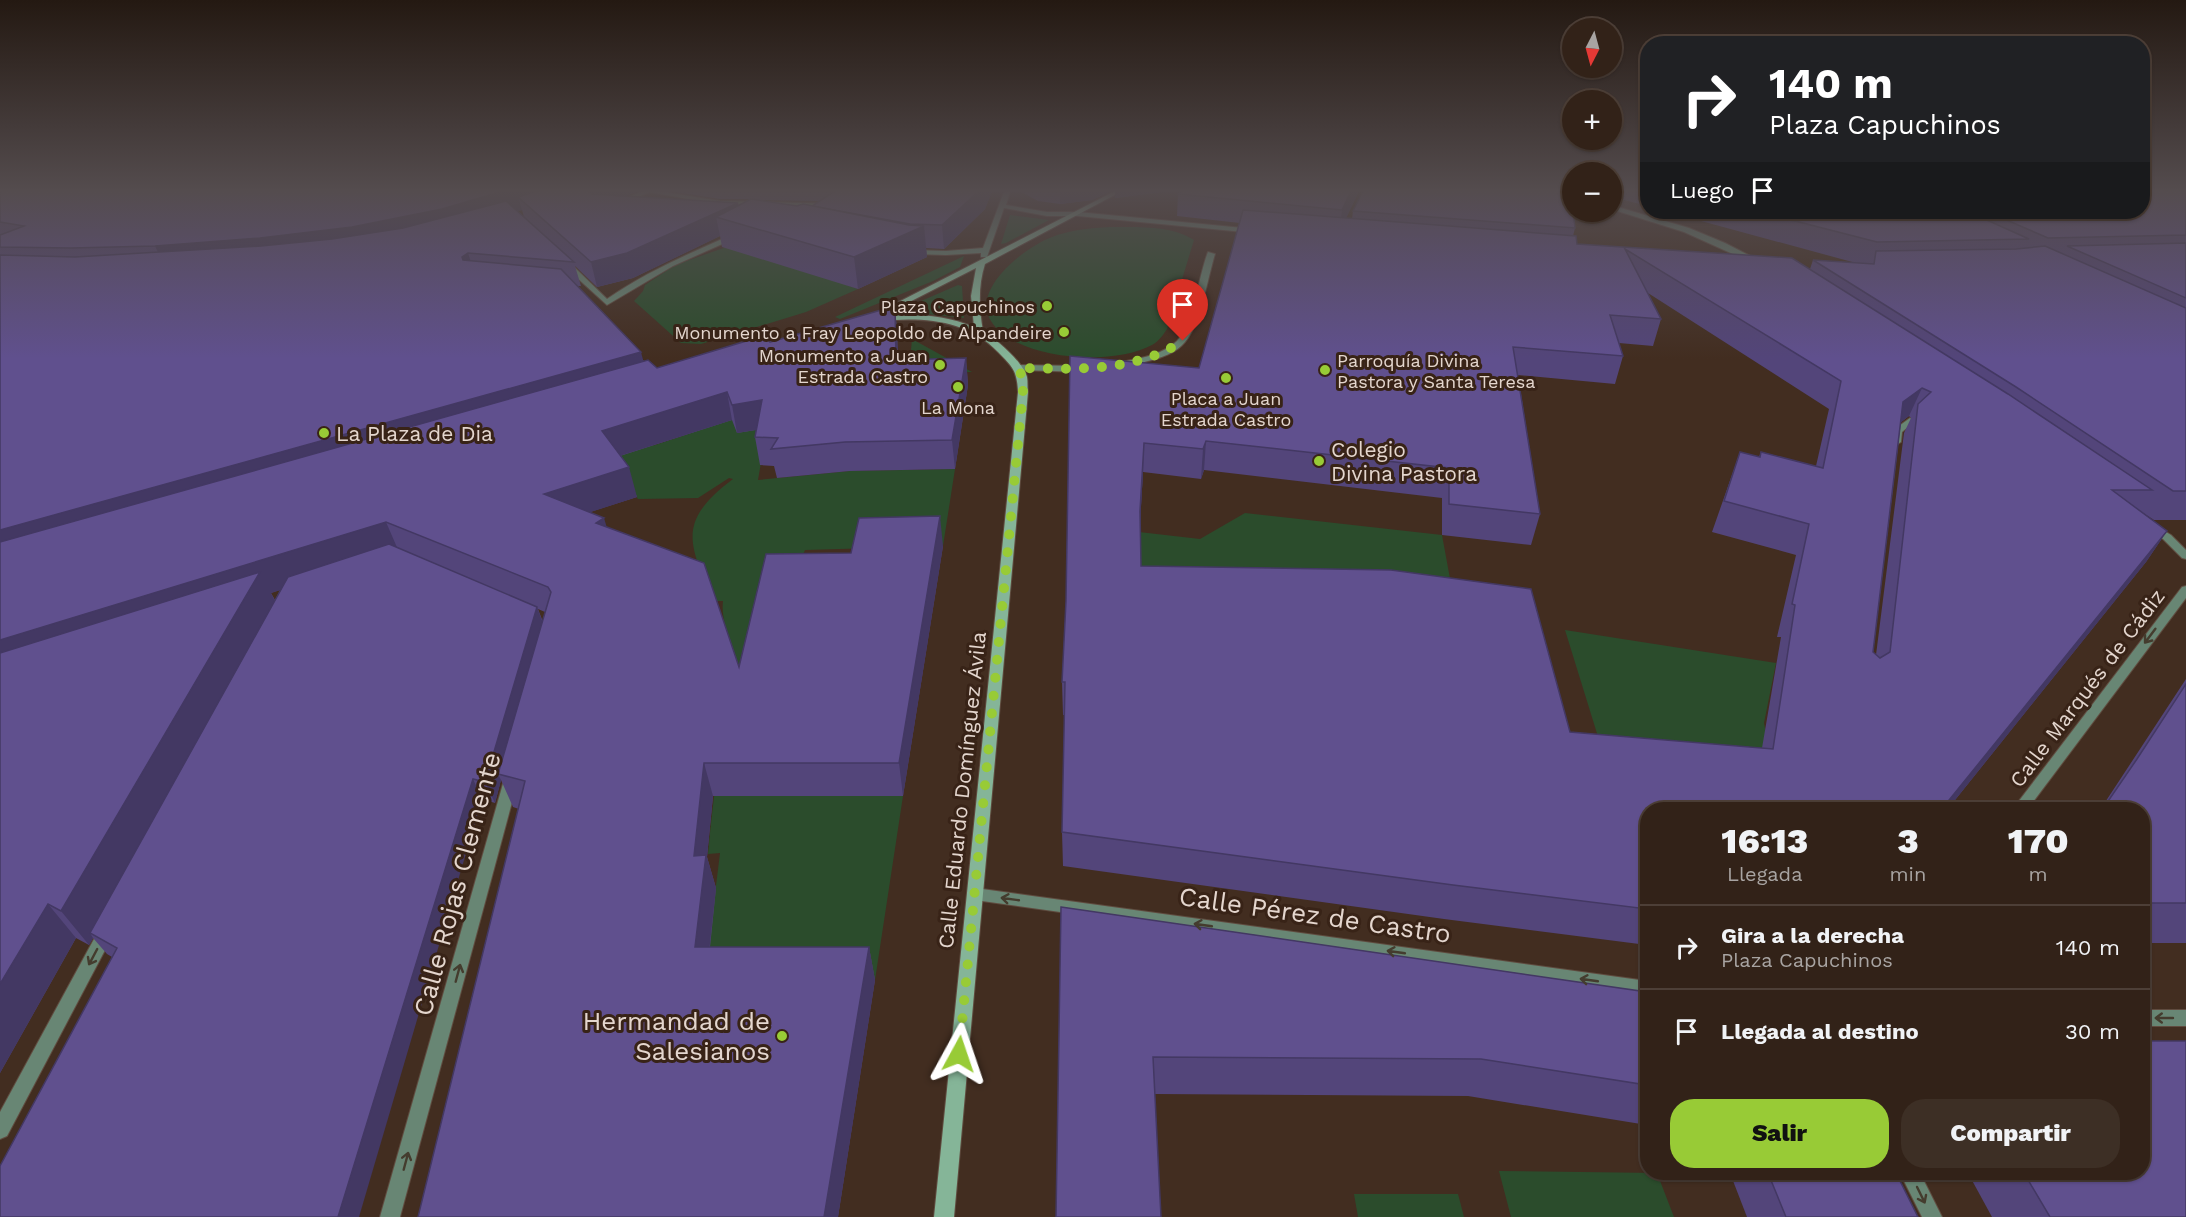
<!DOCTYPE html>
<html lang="es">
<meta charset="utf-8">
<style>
:root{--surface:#322218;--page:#3d2f25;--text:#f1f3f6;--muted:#a8a4a2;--line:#4d3f37;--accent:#98cb36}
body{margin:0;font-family:"Work Sans",sans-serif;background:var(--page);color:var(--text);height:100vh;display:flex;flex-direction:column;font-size:22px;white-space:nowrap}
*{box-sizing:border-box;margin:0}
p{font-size:20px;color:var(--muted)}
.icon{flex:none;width:33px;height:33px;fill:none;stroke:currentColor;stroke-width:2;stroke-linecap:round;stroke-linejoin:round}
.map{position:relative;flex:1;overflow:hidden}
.drawer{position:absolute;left:1640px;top:802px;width:510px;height:378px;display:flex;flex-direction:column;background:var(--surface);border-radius:24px;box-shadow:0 2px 4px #0004,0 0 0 2px var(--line)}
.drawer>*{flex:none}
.top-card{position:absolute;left:1640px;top:36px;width:510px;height:183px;border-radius:24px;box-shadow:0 2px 4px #0004,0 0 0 2px var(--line);background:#202124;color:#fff;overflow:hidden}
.needle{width:39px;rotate:186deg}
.tools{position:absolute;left:1562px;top:18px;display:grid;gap:12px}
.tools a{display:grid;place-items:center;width:60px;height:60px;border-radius:50%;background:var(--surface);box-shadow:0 2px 4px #0004,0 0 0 2px var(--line);font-size:30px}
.pin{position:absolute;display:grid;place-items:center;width:51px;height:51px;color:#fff;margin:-62px -26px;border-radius:50% 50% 50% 0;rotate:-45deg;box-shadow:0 0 6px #0007}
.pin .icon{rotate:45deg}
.me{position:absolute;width:66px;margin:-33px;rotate:5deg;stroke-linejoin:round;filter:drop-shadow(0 0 4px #0008)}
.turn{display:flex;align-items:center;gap:21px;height:126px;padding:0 30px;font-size:27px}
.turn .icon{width:78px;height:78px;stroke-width:2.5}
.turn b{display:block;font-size:42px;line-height:51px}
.then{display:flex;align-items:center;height:57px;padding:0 30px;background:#0003;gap:12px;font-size:22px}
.eta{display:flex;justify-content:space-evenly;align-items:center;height:102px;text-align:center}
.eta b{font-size:36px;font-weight:800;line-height:42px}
.button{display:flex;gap:12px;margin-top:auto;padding:12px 30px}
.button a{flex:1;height:69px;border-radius:24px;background:var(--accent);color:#111;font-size:24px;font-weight:800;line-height:69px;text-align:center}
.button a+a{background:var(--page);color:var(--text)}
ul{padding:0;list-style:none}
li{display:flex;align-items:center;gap:18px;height:84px;padding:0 30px;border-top:2px solid var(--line)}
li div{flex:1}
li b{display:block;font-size:22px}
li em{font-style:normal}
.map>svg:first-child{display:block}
.green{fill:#2b4c2c}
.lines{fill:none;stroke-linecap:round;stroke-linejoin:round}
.street-casing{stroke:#5f4b3f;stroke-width:2}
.secondary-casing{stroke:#5f4b3f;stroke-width:2}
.street{fill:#688674;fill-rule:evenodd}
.secondary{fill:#85b598;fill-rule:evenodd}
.wall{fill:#53457a;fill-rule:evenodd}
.shaded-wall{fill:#433863}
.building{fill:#60508e;stroke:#433863;stroke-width:1.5;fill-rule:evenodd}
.oneway{stroke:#443c2e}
.route{stroke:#98cb36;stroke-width:10;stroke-dasharray:0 18}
.poi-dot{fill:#98cb36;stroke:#382317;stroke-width:2}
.labels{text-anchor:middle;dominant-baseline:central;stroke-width:6;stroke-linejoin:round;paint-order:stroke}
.far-poi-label{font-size:18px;fill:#e4d6ce;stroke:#382317;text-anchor:end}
.poi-label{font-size:21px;fill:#e4d6ce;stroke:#382317;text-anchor:start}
.street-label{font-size:21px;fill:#e4d6ce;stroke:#382317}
.near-street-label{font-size:26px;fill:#e4d6ce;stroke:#382317}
.near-poi-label{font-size:26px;fill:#e4d6ce;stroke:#382317;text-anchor:end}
</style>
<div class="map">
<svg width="2186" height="1217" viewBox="0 0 2186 1217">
<rect width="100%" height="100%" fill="#422d20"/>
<!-- green -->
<g class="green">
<path d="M1010,215L1049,220L1006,243L1001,244Z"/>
<path d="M1110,227C1136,227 1172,225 1194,240L1167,329C1163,335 1159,341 1152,345C1114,366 1021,361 993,324C967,291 1025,247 1052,237C1070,230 1090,228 1110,227Z"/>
<path d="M735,244L858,289L806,312L701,344L681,343L634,301L643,291L645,285L675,265Z"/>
<path d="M964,256L960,267L933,281L840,319L835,317Z"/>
<path d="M958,285L962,286L964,318L898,311Z"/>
<path d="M912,339L972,372L909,373Z"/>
<path d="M654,398L767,428L758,480L850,471L955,469L943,546L805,550L796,572L903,796L875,980H734L704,984L720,853L708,854C714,785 726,716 728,646C728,628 721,619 723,601H713C689,543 676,522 733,479L729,478L698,498L638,499L606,452L655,445L691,433Z"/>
<path d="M1245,513L1442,535L1451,584L1139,579V532L1200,539Z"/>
<path d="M1565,630L1776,663L1764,723L1770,753L1608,769Z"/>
<path d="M1499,1171L1657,1173L1674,1217H1511Z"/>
<path d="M1354,1194H1458L1464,1217H1358Z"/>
</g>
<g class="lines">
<defs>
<g id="street">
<path d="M647,189L720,201L841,204L844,206L802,234L763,228L746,223L598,214L595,212ZM650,192L720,205L834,208L801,230L764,224L746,219L607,210Z"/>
<path d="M1005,189H1011L1006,205L1047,212H1078L1254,229L1258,231L1254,233L1078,216H1047L1004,208L987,257H981V253L946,255L913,254L909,252L913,250L946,251L983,248Z"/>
<path d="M1625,189H1633L1611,198V194Z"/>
<path d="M1611,205L1689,228L1725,243L1762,262L1755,264L1684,232L1611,209Z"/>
<path d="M731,235L738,237L673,266L607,305L563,265L570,263L607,299C646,272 688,254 731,235Z"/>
<path d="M1208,252L1215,254C1208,277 1200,325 1185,342C1176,353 1161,358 1148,361C1138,364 1126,368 1116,367V363C1136,359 1161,356 1177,341C1193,325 1199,274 1208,252Z"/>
<path d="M1018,365L1084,366L1088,369L1084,372L1015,370V366Z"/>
<path d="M1910,418L1915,421L1902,432L1901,442L1896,445L1893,444L1892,431Z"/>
<path d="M2151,523L2171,535L2186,550V559L2182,558L2163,539L2147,528L2146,526L2147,524Z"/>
<path d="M2186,586V598L2027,810H2012L2182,587Z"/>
<path d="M511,775L516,776L518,780L400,1217H380L504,780L506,776Z"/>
<path d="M975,888L1647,981V995L975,900L969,898L967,894L969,890Z"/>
<path d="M106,926L112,928L114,933L7,1136L0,1139V1112L100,928Z"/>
<rect x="2142" y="1010" width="44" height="16"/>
<path d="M1900,1173H1920L1942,1217H1922Z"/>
</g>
<path id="secondary" d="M1119,189H1126L985,264C978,286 979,308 983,331C996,339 1023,362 1027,377C1028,382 1027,387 1028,392L954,1217H934L1018,392C1017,371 1013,367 998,352C967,320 924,317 881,321L877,319L882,316L878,314L879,312ZM976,268L971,296L974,327C945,315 913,313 882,316Z"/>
</defs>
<!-- street casing -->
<use href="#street" class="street-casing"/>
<!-- secondary casing -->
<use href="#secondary" class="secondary-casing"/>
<!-- street -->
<use href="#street" class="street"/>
<!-- secondary -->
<use href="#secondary" class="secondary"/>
</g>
<!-- wall -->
<g class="wall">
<path d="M0,189H642L626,196L738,203V205L750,199H720L657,189H993L985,209L944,249L926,248L927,257L858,289L722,247L720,236L633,278L597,287L575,266L581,286H577L644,361L657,368L770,342L895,306L897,332L898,360L966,358L968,385L955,469L850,471L777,478L774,466L760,465L755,437L756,430L737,433L732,420L620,456L637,497L590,512L607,527L739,667L851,553L943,546L903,796H713L707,857L716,888L710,947H869L875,980L838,1217L519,809L513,807L501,780L495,803L482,799L112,957L107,954L93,938L89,945L76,938L0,1073ZM757,200L819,201L812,206H797ZM522,210L524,217L517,211ZM280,590L275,600L271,593ZM538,609L545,612L543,622Z"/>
<path d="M1016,189H1360L1346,218L1352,219L1353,211L1575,228L1573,236L1577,244L1810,269L1813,260L1856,263L1668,212H2142L2186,189V520H2154L2140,511L2167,531L2146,562L1947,810H1647V945L1444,919L1063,866L1062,832L1065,715H1063L1062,682L1066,601L1070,356L1199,368L1240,223L1177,216L1178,194L1186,189L1115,198V189L1092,200L1060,204L1038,201ZM1648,293L1829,409L1816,466L1761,452L1759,457L1740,452L1712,532L1796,555L1777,637H1781L1762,748L1570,732L1141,566L1140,522L1143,472L1201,479L1204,470L1442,498V535L1531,545L1540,514L1518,375L1615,384L1623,356L1619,343L1653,346L1661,319ZM1909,416L1911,418L1904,433L1876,655L1873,652L1901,422Z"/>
<path d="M1611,189H1647V206L1617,198L1620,190L1611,192Z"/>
<path d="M2186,679V943H2142V810H2100Z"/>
<path d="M1061,907L1647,992V1125L1468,1096L1155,1094Z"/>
<path d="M1730,1173H1896L1918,1217H1747Z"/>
<path d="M1968,1173H2142L2186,1217H1992Z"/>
</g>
<!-- shaded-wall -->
<g class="shaded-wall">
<path d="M510,189H577L518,197L522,210L450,232L167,270L155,246Z"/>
<path d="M588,189H642L594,210L587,190Z"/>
<path d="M981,189H993L985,209L944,249L942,225Z"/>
<path d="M1060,189H1187L1115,198V189L1092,200L1060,204Z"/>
<path d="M1352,189H1360L1339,233L1342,210Z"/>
<path d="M1611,189H1620V190L1611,192Z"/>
<path d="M738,203L742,224L716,217L720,236L633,278L597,287L591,262Z"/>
<path d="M924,226L927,257L858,289L854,257Z"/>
<path d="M468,253L476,278L471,285L462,257Z"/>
<path d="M895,306L897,332L899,387L896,360Z"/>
<path d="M641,352L648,379L0,567V530Z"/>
<path d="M966,358L968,385L955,469L952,440Z"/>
<path d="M1922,388L1909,416L1890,431L1903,402Z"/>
<path d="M727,392L732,420L610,459L602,431Z"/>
<path d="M762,400L767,428L737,433L732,405Z"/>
<path d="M1206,441L1204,470L1201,479L1203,449Z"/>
<path d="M1144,443L1143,472L1139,542L1140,511Z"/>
<path d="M629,467L637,497L554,524L544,494Z"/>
<path d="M940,516L943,546L903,796L899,763Z"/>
<path d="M604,518L613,548L596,523Z"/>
<path d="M386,522L399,552L271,593L276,603L90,933L93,938L89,945L61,911L0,679V640Z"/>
<path d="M2167,531L2146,562L1947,810H1941Z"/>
<path d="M537,607L544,626L498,774L501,780L495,803L485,782Z"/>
<path d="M704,763L713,796L707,857L716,888L706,980L695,947L694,856Z"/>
<path d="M473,779L482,799L359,1217H338Z"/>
<path d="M48,904L76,938L0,1073V984Z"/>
<path d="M869,947L875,980L838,1217H824Z"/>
</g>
<!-- building -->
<g class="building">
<path d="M0,189H510L442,209L352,227L260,238L155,246L71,248L0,247V235L24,226L0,222Z"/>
<path d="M543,189H588L587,190L592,194L738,203L627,253L591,262L518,197Z"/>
<path d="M838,189H981L942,225L910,224L812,206Z"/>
<path d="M1186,189H1352L1342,210L1178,194Z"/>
<path d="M1364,189H1570L1572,212H1573L1575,228L1353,211Z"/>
<path d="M2142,189H2186V235L2048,238L1988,212H2142Z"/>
<path d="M751,199L797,206L803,204L909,225L924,226L854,257L716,217Z"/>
<path d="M506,201L574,262L468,253L462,257L463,260L561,269L641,352L0,530V255L75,257L261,246L332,239L403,228Z"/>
<path d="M1243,210L1576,236L1577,244L1792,258L2008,394L2152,490H2112L2167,531L1941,810H1647V909L1453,885L1062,832L1065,682H1062L1066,601L1070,356L1199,368ZM1625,249L1841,381L1823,468L1761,452L1760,457L1740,452L1724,501L1809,524L1792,604L1795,605L1773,749L1570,732L1531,589L1391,570L1141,566L1140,511L1144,443L1203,449L1206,441L1449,468V504L1540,514L1513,347L1623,356L1610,315L1661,319ZM1922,388L1931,392L1918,404L1890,652L1880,658L1873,652L1903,402Z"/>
<path d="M1760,212H1969L2029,239L1877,242Z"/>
<path d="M2186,243V298L2067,246Z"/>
<path d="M2045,246L2186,308V491H2173L2016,387L1813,260L1874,264L1876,251L2016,249Z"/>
<path d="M895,306L896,360L966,358L952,440L845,442L771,449L778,438L755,437L762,400L732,405L727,392L602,431L629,467L544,494L604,518L596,523L704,563L739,667L766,554L851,553L859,518L940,516L899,763H704L694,856L706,855L695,947H869L824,1217H418L525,781L498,774L551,592L548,587L386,522L0,640V542L648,360L657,368L766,335L770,342Z"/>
<path d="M389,544L537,607L485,782L473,779L338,1217H0V1166L117,948L90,933L288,577Z"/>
<path d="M260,572L61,911L48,904L0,984V653Z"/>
<path d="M2186,684V903H2142V810H2102L2137,759Z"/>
<path d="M1061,907L1647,992V1085L1481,1059L1153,1057L1161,1217H1056Z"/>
<path d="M2142,1041H2186V1217H2050L2024,1173H2142Z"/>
<path d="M1768,1173H1896L1918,1217H1786Z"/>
</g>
<!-- one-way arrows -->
<defs><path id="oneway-shaft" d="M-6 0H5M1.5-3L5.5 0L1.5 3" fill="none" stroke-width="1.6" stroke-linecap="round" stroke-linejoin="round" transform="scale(1.5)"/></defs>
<g class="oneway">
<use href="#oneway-shaft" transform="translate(2150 636) rotate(127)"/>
<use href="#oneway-shaft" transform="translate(1010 899) rotate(-172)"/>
<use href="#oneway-shaft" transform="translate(1203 925) rotate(-172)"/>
<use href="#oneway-shaft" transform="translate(1396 952) rotate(-172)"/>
<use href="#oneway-shaft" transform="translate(93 957) rotate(118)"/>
<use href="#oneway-shaft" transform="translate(458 973) rotate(-75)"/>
<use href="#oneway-shaft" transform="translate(1589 980) rotate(-172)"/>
<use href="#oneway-shaft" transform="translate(2164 1018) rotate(180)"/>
<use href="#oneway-shaft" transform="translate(406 1161) rotate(-75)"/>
<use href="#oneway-shaft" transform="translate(1921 1195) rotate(64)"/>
</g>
<!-- sky -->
<linearGradient id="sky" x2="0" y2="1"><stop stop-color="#241912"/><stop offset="0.53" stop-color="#544c4e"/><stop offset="1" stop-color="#544c4e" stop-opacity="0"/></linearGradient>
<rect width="2186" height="359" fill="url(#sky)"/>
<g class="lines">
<!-- route -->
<path class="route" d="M959,1054L1023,392L1022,376L1018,368C1074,369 1134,373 1183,341"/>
</g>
<!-- markers -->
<g class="poi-dot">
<circle cx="1047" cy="306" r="6"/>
<circle cx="1064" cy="332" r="6"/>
<circle cx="940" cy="365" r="6"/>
<circle cx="1325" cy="370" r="6"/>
<circle cx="1226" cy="378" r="6"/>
<circle cx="958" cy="387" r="6"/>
<circle cx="324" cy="433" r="6"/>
<circle cx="1319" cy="461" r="6"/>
<circle cx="782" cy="1036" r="6"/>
</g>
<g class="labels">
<!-- far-poi labels -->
<g class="far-poi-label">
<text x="1035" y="306">Plaza Capuchinos</text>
<text x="1052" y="332">Monumento a Fray Leopoldo de Alpandeire</text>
<text x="928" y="355">Monumento a Juan<tspan x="928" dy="21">Estrada Castro</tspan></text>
<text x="1337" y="360" text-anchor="start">Parroquía Divina<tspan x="1337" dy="21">Pastora y Santa Teresa</tspan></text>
<text x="1226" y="398" text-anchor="middle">Placa a Juan<tspan x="1226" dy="21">Estrada Castro</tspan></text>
<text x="958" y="407" text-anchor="middle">La Mona</text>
</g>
<!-- poi labels -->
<g class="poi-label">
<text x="336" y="433">La Plaza de Dia</text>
<text x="1331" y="449">Colegio<tspan x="1331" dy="24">Divina Pastora</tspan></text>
</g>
<!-- street labels -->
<g class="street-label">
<text transform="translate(2087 688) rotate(-53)">Calle Marqués de Cádiz</text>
<text transform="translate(962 790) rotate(-84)">Calle Eduardo Domínguez Ávila</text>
</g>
<!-- near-street labels -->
<g class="near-street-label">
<text transform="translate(457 884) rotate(-75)">Calle Rojas Clemente</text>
<text transform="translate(1315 915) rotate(8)">Calle Pérez de Castro</text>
</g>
<!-- near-poi labels -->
<g class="near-poi-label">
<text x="770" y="1021">Hermandad de<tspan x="770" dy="30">Salesianos</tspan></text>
</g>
</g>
</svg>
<div class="tools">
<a><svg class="needle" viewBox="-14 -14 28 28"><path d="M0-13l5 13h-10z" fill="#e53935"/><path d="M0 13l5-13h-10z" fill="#a8a4a2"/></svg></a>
<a>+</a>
<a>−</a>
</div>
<div class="pin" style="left:1183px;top:341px;background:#d93025"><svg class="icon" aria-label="arrive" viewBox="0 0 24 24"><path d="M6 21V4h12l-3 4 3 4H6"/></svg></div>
<svg class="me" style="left:959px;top:1054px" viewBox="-20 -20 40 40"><path d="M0-17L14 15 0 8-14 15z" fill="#98cb36" stroke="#fff" stroke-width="4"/></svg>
<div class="top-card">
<div class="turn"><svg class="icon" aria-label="right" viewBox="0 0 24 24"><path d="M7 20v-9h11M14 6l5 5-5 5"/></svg><div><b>140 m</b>Plaza Capuchinos</div></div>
<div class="then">Luego<svg class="icon" aria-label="arrive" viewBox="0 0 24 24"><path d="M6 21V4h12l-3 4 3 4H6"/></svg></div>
</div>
<section class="drawer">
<div class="eta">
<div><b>16:13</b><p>Llegada</p></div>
<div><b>3</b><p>min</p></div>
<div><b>170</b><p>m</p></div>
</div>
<ul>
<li><svg class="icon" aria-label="right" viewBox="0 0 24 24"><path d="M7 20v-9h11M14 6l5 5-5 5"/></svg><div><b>Gira a la derecha</b><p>Plaza Capuchinos</p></div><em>140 m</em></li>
<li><svg class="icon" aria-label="arrive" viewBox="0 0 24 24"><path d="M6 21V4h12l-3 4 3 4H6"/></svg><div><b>Llegada al destino</b></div><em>30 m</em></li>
</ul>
<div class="button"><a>Salir</a><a>Compartir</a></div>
</section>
</div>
